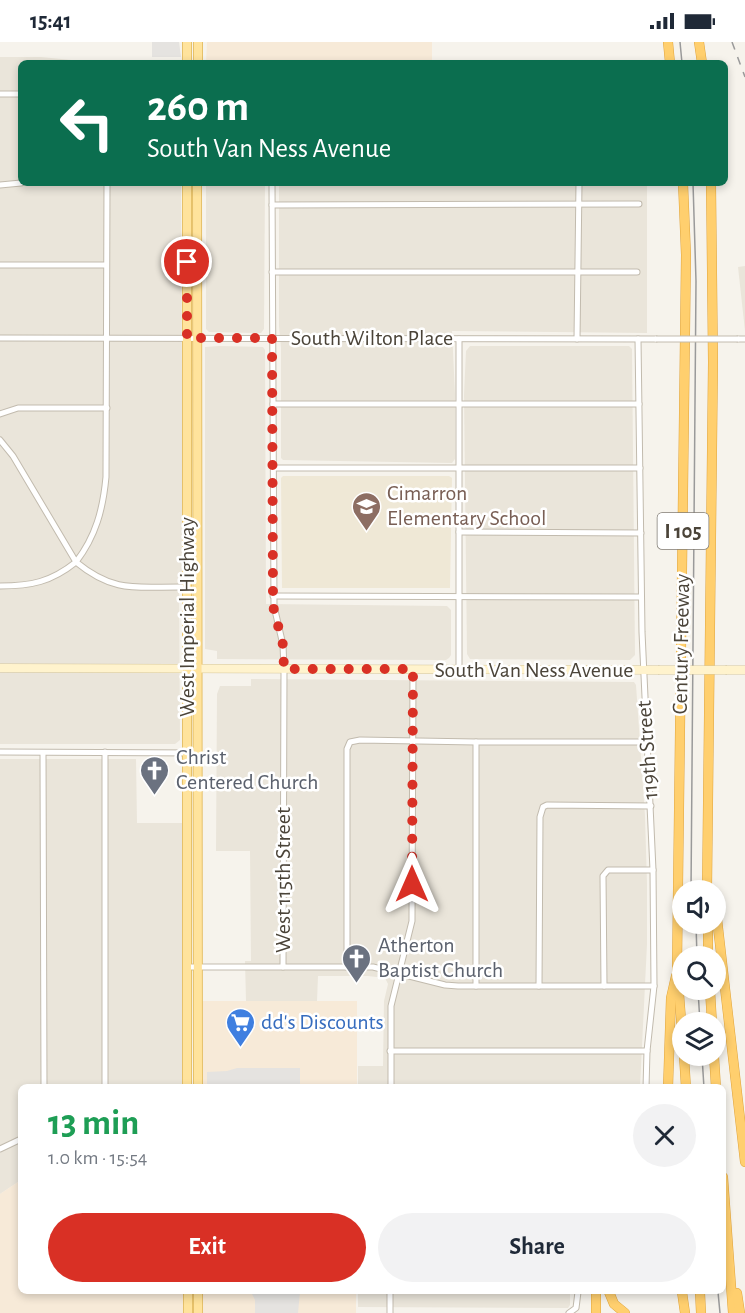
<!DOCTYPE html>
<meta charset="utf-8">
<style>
:root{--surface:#fff;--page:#f2f2f3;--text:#1f2937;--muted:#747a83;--accent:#d93025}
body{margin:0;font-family:"Alegreya Sans",sans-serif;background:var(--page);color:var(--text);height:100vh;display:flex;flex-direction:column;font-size:22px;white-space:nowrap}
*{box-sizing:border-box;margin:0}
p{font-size:20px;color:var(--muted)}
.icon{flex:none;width:33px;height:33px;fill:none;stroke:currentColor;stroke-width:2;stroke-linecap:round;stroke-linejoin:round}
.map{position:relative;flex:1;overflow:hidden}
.panel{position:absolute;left:18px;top:1042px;width:708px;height:210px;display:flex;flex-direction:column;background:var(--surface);border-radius:9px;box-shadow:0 3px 9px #0003}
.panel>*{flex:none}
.hud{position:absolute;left:18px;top:18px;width:710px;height:126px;border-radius:9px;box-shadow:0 3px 9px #0003;background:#0b6e4f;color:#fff;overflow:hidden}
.controls{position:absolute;left:672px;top:838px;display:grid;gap:12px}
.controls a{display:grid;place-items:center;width:54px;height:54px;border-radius:50%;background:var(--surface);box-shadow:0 3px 9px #0003;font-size:30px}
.pin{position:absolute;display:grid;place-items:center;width:51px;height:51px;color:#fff;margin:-26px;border:3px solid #fff;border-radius:50%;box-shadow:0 2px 6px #0007}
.me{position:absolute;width:66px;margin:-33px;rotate:0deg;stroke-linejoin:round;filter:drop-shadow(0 0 4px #0008)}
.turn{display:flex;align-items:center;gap:21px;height:126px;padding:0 30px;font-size:27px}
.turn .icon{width:78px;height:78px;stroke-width:2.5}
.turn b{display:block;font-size:42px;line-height:51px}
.round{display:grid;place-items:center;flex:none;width:63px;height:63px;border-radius:32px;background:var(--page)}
.head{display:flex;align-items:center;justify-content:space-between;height:102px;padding:0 30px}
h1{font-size:36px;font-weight:700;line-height:45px;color:#1e9e55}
.action{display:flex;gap:12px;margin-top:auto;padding:12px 30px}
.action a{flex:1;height:69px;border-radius:36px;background:var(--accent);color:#fff;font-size:24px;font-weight:700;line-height:69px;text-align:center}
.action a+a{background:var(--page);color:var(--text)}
.status{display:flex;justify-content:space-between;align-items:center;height:42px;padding:0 30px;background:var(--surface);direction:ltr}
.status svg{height:16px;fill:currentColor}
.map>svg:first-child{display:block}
.residential{fill:#eae5da}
.commercial{fill:#f7ead8}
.education{fill:#efe8d6}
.parking{fill:#e5e3e0}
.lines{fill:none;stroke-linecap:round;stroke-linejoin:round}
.street-casing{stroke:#c2bbae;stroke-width:7}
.secondary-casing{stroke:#d6c79b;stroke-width:9}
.primary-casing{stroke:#e6c16a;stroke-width:10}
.highway-casing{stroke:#e0a43c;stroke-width:10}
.street{stroke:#fff;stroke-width:5}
.secondary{stroke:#fff3cd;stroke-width:8}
.primary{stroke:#ffe39c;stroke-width:8}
.highway{stroke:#ffcf6e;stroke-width:9}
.tram{stroke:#9a9a9a;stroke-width:1.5}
.rail{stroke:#9a9a9a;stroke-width:1.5;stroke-dasharray:8 8;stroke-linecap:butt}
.street-bridge-casing{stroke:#c2bbae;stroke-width:7;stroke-linecap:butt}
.secondary-bridge-casing{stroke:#d6c79b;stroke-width:9;stroke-linecap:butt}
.street-bridge{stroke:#fff;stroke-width:5}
.secondary-bridge{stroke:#fff3cd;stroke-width:8}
.route{stroke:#d93025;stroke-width:10;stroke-dasharray:0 18}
.labels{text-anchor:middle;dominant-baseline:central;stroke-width:5;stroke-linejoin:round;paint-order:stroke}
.shield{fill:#fff;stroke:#817c74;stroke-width:1.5}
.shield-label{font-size:21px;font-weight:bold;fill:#4b4439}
.street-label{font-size:22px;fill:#4b4439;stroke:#fff}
.education-label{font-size:22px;fill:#785e54;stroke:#fff;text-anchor:start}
.worship-label{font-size:22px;fill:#5b616d;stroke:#fff;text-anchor:start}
.shop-label{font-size:22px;fill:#366cbe;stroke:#fff;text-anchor:start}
</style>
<div class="status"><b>15:41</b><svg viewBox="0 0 49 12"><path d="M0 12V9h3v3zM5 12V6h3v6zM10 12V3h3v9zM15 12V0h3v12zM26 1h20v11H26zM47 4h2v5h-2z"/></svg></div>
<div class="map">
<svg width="745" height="1271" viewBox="0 0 745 1271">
<rect width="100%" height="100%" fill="#f6f3ec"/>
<!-- residential -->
<g class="residential">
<path d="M0,15H41L81,19H142V21H21V141H142L143,143H181L183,536L179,538L180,698L175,702H0Z"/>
<path d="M206,141H265L264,287L261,291L209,290L206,287Z"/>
<path d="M279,141H647V291L452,289L455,352V417L452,421L283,418L281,416V306L279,284Z"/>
<path d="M745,224V289L738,225Z"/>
<path d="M219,304L263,305L265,308L266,562L447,564L451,568V613L449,616L446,618L217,617V609L205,607V305Z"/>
<path d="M470,304H629L632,307L635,613L630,618L470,617L467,612L464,353L466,309Z"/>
<path d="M251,637L634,640L636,643L645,774L647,842V902L640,1045H358V1024H383L384,959L388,942L385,936L368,934H318L317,959H246L245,919H251L250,809H216L217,652L220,644H251Z"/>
<path d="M0,717H136L137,781H182L183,1045L21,1046V1138L0,1152Z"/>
<path d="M358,1250H570V1263L568,1266L358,1265Z"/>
</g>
<!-- commercial -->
<g class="commercial">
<path d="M207,0H432V21H206Z"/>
<path d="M199,959H357V1045H200Z"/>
<path d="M21,1138V1250H186V1271H0V1152Z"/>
<path d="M200,1250H356V1271H201Z"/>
</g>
<!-- education -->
<path class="education" d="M283,434H449L452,436L450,546H282L281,436Z"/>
<!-- parking -->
<g class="parking">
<path d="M152,0H179L181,15H152Z"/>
<path d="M237,1026H300V1045H207V1030L227,1029Z"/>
<path d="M251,1250H300L298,1271H255V1258Z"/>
</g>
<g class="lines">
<defs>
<g id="street">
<path d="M0,52H21"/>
<path d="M272,141L274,564L283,603L284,627L283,925"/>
<path d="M0,143L21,141"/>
<path d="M272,163L639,162"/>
<path d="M0,223H106"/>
<path d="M272,230H637"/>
<path d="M0,296L656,297"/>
<path d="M577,297L579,141"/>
<path d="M638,297L642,590L653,828L654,944L647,1009L646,1046"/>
<path d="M738,297H745"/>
<path d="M273,362H639"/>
<path d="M0,372L18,366H107"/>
<path d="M0,398L13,414L76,520C96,494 103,467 106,435L107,141"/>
<path d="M274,426H640"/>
<path d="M459,490L641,491"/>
<path d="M0,544C31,544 51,540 76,520C116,553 139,544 188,545"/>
<path d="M273,554L641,555"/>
<path d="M459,627V297"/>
<path d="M476,700V944"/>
<path d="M0,710L198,711"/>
<path d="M105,710V1046"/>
<path d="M43,711L44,1046"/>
<path d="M187,925H373L445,943L458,944H654"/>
<path d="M347,925V707L350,700L360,698L476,700H646"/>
<path d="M539,944L540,775L543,765L547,763L651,764"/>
<path d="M604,944L603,834L608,828H653"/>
<path d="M390,1009H647"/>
<path d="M391,1046V964L412,879L413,627"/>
<path d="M0,1107L21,1097"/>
<path d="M390,1271V1250"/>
<path d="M569,1271L576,1266L578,1250"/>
</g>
<g id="secondary">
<path d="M0,626L658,628"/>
<path d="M727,628H745"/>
</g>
<g id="primary">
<path d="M198,0V21"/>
<path d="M187,21V0"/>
<path d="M187,141V1046"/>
<path d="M197,141L198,1046"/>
<path d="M188,1250V1271"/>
<path d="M198,1250V1271"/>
</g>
<g id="highway">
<path d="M668,0L670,21"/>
<path d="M699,0L702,21"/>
<path d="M707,849L713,320L711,141"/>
<path d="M716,868L745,1120"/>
<path d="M708,882V915"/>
<path d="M710,948L712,981"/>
<path d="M682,990L677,926L686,213L683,141"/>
<path d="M684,1014L686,1046"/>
<path d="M714,1014L716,1046"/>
<path d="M668,1046L671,956L676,934"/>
<path d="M723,1135L733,1271"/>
<path d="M596,1250V1271"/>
<path d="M609,1250L614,1262L625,1271"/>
<path d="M682,1250L685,1271"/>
<path d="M700,1250L701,1271"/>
<path d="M737,1251L740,1271"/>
</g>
</defs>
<!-- street casing -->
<use href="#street" class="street-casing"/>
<!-- secondary casing -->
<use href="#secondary" class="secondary-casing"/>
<!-- primary casing -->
<use href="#primary" class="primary-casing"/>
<!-- highway casing -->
<use href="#highway" class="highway-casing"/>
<!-- street -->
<use href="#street" class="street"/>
<!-- secondary -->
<use href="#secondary" class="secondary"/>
<!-- primary -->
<use href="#primary" class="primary"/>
<!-- highway -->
<use href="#highway" class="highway"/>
<!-- tram -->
<g class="tram">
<path d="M680,0L682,21"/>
<path d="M691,849L696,239L693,141"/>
<path d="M696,882L697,915"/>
<path d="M698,948L700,981"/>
<path d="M702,1014L704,1046"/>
<path d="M718,1250L720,1271"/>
</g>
<!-- rail -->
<path class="rail" d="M732,0L745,35"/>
<defs>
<path id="street-bridge" d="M656,297H738"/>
<path id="secondary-bridge" d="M658,628H727"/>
</defs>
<!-- street-bridge casing -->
<use href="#street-bridge" class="street-bridge-casing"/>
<!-- secondary-bridge casing -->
<use href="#secondary-bridge" class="secondary-bridge-casing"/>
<!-- street-bridge -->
<use href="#street-bridge" class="street-bridge"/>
<!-- secondary-bridge -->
<use href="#secondary-bridge" class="secondary-bridge"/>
</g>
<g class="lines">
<!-- route -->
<path class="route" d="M187,220V296H272L273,564L283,603L284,627H413L412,842"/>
</g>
<!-- icons -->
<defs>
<symbol id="school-pin" viewBox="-11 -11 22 30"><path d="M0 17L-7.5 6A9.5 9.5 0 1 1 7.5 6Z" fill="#8d6e63" stroke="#fff"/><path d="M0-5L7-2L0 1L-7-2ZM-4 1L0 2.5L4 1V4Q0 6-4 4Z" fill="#fff"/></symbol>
<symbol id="church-pin" viewBox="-11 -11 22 30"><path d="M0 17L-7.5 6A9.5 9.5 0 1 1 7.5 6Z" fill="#6b7280" stroke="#fff"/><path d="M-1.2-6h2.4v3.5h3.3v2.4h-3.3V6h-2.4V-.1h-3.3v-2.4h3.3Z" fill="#fff"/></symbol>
<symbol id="supermarket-pin" viewBox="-11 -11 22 30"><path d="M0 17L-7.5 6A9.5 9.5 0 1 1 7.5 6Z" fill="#3f7fe0" stroke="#fff"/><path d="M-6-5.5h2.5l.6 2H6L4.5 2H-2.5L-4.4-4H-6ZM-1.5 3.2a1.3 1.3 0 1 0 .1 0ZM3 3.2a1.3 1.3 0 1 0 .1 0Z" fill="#fff"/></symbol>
</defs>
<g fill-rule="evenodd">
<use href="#school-pin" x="350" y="448" width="33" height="45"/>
<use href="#church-pin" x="138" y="712" width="33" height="45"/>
<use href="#church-pin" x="340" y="900" width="33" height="45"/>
<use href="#supermarket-pin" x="224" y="964" width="33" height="45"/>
</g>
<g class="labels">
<!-- shield labels -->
<rect class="shield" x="657.5" y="471" width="51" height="36" rx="4.5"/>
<g class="shield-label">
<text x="683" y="489">I 105</text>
</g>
<!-- street labels -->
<g class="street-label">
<text x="372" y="296">South Wilton Place</text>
<text transform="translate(187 575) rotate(-90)">West Imperial Highway</text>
<text transform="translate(681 602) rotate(-89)">Century Freeway</text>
<text x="534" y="628">South Van Ness Avenue</text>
<text transform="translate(647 708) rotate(-94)">119th Street</text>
<text transform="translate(283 838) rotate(-90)">West 115th Street</text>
</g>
<!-- education labels -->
<g class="education-label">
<text x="387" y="451">Cimarron<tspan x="387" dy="25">Elementary School</tspan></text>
</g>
<!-- worship labels -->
<g class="worship-label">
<text x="176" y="715">Christ<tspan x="176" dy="25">Centered Church</tspan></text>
<text x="378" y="903">Atherton<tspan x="378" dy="25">Baptist Church</tspan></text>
</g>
<!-- shop labels -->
<g class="shop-label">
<text x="261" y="980">dd's Discounts</text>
</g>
</g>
</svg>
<div class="controls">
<a><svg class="icon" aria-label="sound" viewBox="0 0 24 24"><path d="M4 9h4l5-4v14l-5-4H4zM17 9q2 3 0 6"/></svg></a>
<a><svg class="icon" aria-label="search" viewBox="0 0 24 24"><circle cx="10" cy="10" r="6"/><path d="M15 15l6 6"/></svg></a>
<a><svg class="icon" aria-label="layers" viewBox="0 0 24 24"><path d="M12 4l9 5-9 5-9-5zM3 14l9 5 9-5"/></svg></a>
</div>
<div class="pin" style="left:187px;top:220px;background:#d93025"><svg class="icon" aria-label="arrive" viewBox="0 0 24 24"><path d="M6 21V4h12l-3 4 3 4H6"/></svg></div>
<svg class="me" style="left:412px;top:842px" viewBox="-20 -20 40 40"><path d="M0-17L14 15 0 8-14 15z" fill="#d93025" stroke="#fff" stroke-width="4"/></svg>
<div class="hud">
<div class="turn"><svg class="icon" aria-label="left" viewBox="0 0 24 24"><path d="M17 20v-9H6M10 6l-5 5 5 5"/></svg><div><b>260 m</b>South Van Ness Avenue</div></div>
</div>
<section class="panel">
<div class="head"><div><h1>13 min</h1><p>1.0 km · 15:54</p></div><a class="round"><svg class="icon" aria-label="close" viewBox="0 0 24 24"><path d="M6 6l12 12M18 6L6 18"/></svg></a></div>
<div class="action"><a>Exit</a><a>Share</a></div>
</section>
</div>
